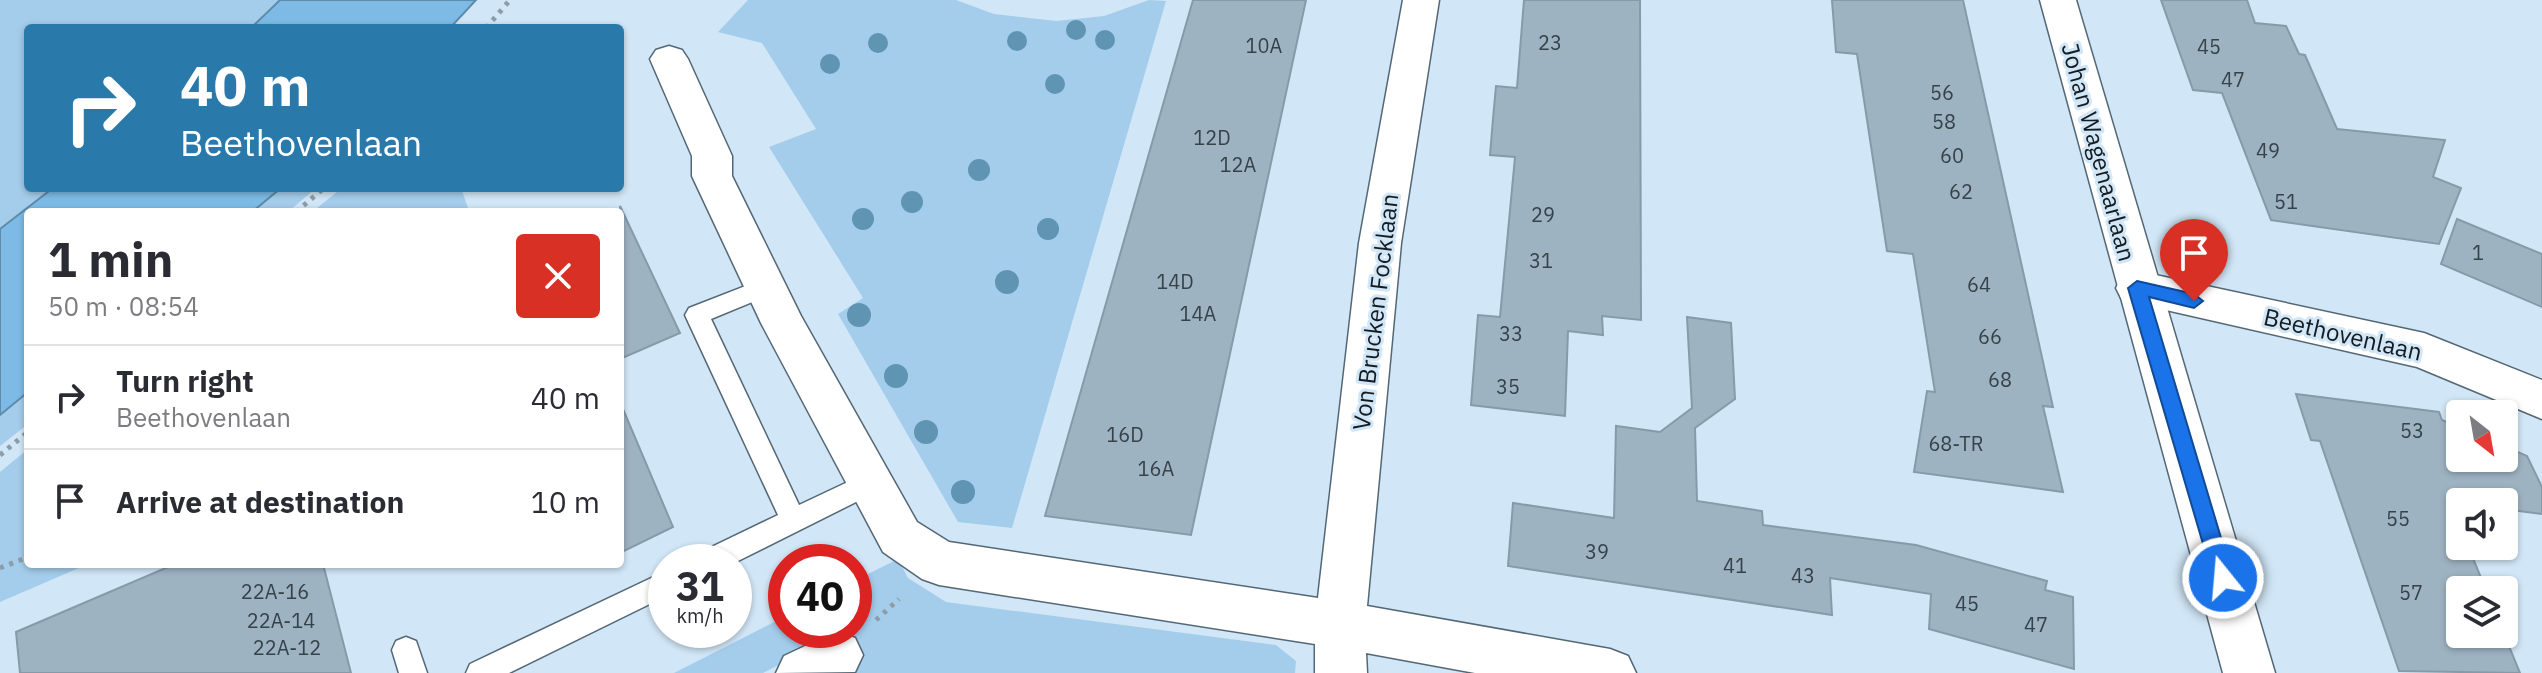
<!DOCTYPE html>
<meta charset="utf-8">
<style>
:root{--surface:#fff;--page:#f2f2f3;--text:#2b2b33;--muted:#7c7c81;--line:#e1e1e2}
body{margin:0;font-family:"IBM Plex Sans",sans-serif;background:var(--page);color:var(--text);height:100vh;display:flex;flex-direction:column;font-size:30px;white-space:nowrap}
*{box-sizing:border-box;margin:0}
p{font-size:26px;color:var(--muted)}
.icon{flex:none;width:44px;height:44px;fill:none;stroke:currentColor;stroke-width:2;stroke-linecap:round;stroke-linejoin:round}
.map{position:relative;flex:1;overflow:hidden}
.panel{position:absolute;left:24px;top:208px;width:600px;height:360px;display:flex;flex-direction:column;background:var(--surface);border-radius:8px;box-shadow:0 2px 6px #0004}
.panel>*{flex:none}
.top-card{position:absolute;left:24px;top:24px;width:600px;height:168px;border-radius:8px;box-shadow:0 2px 6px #0004;background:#297aab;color:#fff;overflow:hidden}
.needle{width:52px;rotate:149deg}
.fabs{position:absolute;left:2446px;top:400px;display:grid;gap:16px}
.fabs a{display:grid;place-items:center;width:72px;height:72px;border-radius:8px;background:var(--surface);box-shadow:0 2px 6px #0004;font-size:40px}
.speed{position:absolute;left:648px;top:544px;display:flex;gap:16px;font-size:40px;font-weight:700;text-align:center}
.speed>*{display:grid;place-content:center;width:104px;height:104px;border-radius:50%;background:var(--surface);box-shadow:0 2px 6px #0004;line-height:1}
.speed small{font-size:20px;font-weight:400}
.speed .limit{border:12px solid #d22;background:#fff;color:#111}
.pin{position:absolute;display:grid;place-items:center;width:68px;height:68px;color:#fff;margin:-82px -34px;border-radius:50% 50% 50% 0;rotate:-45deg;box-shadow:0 0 8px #0007}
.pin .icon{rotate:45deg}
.me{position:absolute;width:88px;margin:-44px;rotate:343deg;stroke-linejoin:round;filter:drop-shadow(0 0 6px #0008)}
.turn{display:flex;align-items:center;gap:28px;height:168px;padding:0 24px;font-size:36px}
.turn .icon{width:104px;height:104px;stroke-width:2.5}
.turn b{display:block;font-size:56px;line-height:68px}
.round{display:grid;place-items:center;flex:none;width:84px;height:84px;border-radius:8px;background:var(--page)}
.headline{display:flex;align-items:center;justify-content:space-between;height:136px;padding:0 24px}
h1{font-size:48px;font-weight:700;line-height:60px}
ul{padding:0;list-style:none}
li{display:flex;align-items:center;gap:24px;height:104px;padding:0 24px;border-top:2px solid var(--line)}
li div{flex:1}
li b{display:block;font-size:30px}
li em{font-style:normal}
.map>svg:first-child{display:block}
.green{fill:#a4cdeb}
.water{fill:#7dbbe6;stroke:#5e8bab;stroke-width:2}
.building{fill:#9eb3c2;stroke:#869aa9;stroke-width:2}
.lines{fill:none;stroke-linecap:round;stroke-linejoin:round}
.lane-casing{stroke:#546775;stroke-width:3}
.street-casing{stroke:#546775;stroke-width:3}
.secondary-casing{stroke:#546775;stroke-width:3}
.path{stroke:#8c9da9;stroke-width:5;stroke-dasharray:4 6;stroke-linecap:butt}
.lane{fill:#fff;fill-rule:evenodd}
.street{fill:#fff;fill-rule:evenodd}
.secondary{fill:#fff;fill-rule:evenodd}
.tree{fill:#5f95b2}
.route{fill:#1a73e8;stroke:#114b97;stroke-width:2}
.labels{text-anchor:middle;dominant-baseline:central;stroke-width:6;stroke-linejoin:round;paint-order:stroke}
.number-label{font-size:20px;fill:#364249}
.street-label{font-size:24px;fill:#141c21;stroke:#d1e6f6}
</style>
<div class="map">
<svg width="2542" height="673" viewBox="0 0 2542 673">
<rect width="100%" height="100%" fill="#d1e6f6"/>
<!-- green -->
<g class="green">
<path d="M0,0H280L251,28H28V188H53L0,229Z"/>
<path d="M748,0H956L994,14L1056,21L1104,16L1149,0L1166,1L1012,528L958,522L838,314L863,298L769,147L816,129L762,43L718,32Z"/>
<path d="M281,188H316L288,212H252Z"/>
<path d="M342,188H461L468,208L458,212H312Z"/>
<path d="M28,393V424L0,446V415Z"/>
<path d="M28,449V564H88L0,602V472Z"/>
<path d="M898,559L908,578L946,602L1276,645L1296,661L1295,673H851L841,633L763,673H674L786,616V630H854V581Z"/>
</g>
<!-- water -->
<g class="water">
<path d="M280,0H476L450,28H251Z"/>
<path d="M53,188H281L252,212H28V392L0,415V229Z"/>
</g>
<!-- building -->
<g class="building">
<path d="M1193,0H1306L1191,535L1045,516Z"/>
<path d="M1524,0H1640L1641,320L1602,316L1603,335L1568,331L1565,416L1471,405L1478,315L1500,317L1515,157L1490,155L1493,119L1496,86L1517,88Z"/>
<path d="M1832,0H1963L2053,407L2043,406L2063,492L1914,472L1927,391L1935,392L1913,254L1887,251L1857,54L1836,52Z"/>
<path d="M2161,0H2247L2255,23L2286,26L2299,54L2305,55L2337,129L2445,140L2433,177L2461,188L2439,244L2271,220L2222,93L2193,90Z"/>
<path d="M620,206L680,333L620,359Z"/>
<path d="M2457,219L2542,254V307L2441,264Z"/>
<path d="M1687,317L1731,323L1735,399L1695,428L1697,501L1762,511L1763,525L1916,545L2047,581L2045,590L2073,597L2074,669L1929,629L1931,594L1830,578L1832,615L1508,566L1513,503L1614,518L1616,426L1660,432L1692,408Z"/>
<path d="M2296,394L2439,412L2442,420L2460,428V458H2504V446L2527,456L2542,487V514L2504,509V502L2450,504L2460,528V546H2468L2486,590H2460V634H2504L2520,673L2399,671L2320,441L2311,440Z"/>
<path d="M620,402L673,527L620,553Z"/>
<path d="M175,564H323L351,673H20L16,632Z"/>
</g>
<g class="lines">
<defs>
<g id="lane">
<path d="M766,278L774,281L778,287L774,293L711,319L799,505L869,472L878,475L882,483L878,491L734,563L696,562L699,553L778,515L685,315L689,308Z"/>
<path d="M666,571V596L509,673H466L470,664Z"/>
<path d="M406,637L416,641L427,673H399L392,650L396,641Z"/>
</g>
<g id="street">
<path d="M1403,0H1439L1401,243L1367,606L1610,649L1628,656L1636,673H1475L1366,653L1367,673H1315V644L939,585L922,579L883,552L761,323L692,176V156L650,59L656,50L669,46L682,50L688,59L732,156V176L801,316L917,522L949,542L1318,598L1359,243Z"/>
<path d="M2137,271L2424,333L2542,380V419L2417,367L2122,300L2116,288L2122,276Z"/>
<path d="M837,631L855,638L863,655L855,672L776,673L784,656Z"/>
</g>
<path id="secondary" d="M2040,0H2076L2275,673H2223Z"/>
</defs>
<!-- lane casing -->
<use href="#lane" class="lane-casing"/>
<!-- street casing -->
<use href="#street" class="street-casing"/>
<!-- secondary casing -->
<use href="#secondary" class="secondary-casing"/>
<!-- path -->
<g class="path">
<path d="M486,28L510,0"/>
<path d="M296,212L324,188"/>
<path d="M0,455L28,432"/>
<path d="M0,568L28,557"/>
<path d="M876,620L899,599"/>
</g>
<!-- lane -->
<use href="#lane" class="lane"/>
<!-- street -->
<use href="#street" class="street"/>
<!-- secondary -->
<use href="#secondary" class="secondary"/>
</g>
<!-- trees -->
<g class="tree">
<circle cx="1076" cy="30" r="10"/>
<circle cx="1105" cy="40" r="10"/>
<circle cx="1017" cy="41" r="10"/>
<circle cx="878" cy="43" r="10"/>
<circle cx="830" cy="64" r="10"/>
<circle cx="1055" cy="84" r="10"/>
<circle cx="979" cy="170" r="11"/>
<circle cx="912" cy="202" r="11"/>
<circle cx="863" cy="219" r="11"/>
<circle cx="1048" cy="229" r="11"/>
<circle cx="1007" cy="282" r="12"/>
<circle cx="859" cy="315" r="12"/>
<circle cx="896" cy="376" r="12"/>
<circle cx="926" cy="432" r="12"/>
<circle cx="963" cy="492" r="12"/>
</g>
<!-- route -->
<path class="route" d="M2137,281L2194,294L2203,301L2194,308L2149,297L2233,578L2230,585L2223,587L2216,585L2213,578L2128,288Z"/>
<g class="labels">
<!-- number labels -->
<g class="number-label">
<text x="1550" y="42">23</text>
<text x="1264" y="45">10A</text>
<text x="2209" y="46">45</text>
<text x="2233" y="79">47</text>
<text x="1942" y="92">56</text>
<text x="1944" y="121">58</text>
<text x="1212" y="137">12D</text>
<text x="2268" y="150">49</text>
<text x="1952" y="155">60</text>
<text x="1238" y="164">12A</text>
<text x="1961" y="191">62</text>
<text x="2286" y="201">51</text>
<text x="1543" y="214">29</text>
<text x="2478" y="252">1</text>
<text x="1541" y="260">31</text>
<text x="1175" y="281">14D</text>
<text x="1979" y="284">64</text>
<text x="1198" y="313">14A</text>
<text x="1511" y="333">33</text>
<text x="1990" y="336">66</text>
<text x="2000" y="379">68</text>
<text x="1508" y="386">35</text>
<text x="2412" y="430">53</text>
<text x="1125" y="434">16D</text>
<text x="1956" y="443">68-TR</text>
<text x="1156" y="468">16A</text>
<text x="2398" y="518">55</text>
<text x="1597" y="551">39</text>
<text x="1735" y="565">41</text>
<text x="1803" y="575">43</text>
<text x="275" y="591">22A-16</text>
<text x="2411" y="592">57</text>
<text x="1967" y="603">45</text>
<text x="281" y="620">22A-14</text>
<text x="2036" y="624">47</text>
<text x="287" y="647">22A-12</text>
</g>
<!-- street labels -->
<g class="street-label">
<text transform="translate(2099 152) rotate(75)">Johan Wagenaarlaan</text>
<text transform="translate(1375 312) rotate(-83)">Von Brucken Focklaan</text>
<text transform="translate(2343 334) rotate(13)">Beethovenlaan</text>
</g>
</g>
</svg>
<div class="fabs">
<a><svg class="needle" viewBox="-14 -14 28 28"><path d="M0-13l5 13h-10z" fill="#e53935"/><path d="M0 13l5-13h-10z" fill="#7c7c81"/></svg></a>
<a><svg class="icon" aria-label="sound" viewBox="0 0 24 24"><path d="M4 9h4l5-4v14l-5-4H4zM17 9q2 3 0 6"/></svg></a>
<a><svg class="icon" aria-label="layers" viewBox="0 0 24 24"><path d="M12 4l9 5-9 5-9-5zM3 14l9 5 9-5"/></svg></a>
</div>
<div class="speed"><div>31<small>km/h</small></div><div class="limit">40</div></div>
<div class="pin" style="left:2194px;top:301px;background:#d93025"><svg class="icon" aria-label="arrive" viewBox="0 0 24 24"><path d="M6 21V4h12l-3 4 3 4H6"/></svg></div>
<svg class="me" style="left:2223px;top:578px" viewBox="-20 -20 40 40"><circle r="17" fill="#1a73e8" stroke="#fff" stroke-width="3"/><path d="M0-11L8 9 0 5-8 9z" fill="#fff"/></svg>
<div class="top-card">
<div class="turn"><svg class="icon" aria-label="right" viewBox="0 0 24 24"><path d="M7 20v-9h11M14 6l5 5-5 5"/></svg><div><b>40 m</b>Beethovenlaan</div></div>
</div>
<section class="panel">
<div class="headline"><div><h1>1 min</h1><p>50 m · 08:54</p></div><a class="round" style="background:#d93025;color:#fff"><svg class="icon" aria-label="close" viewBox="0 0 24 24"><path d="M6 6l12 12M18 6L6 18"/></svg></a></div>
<ul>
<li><svg class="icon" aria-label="right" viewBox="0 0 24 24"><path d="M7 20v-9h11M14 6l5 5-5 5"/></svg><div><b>Turn right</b><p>Beethovenlaan</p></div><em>40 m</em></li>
<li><svg class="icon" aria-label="arrive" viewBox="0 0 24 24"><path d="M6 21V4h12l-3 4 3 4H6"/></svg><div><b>Arrive at destination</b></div><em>10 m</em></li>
</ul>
</section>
</div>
